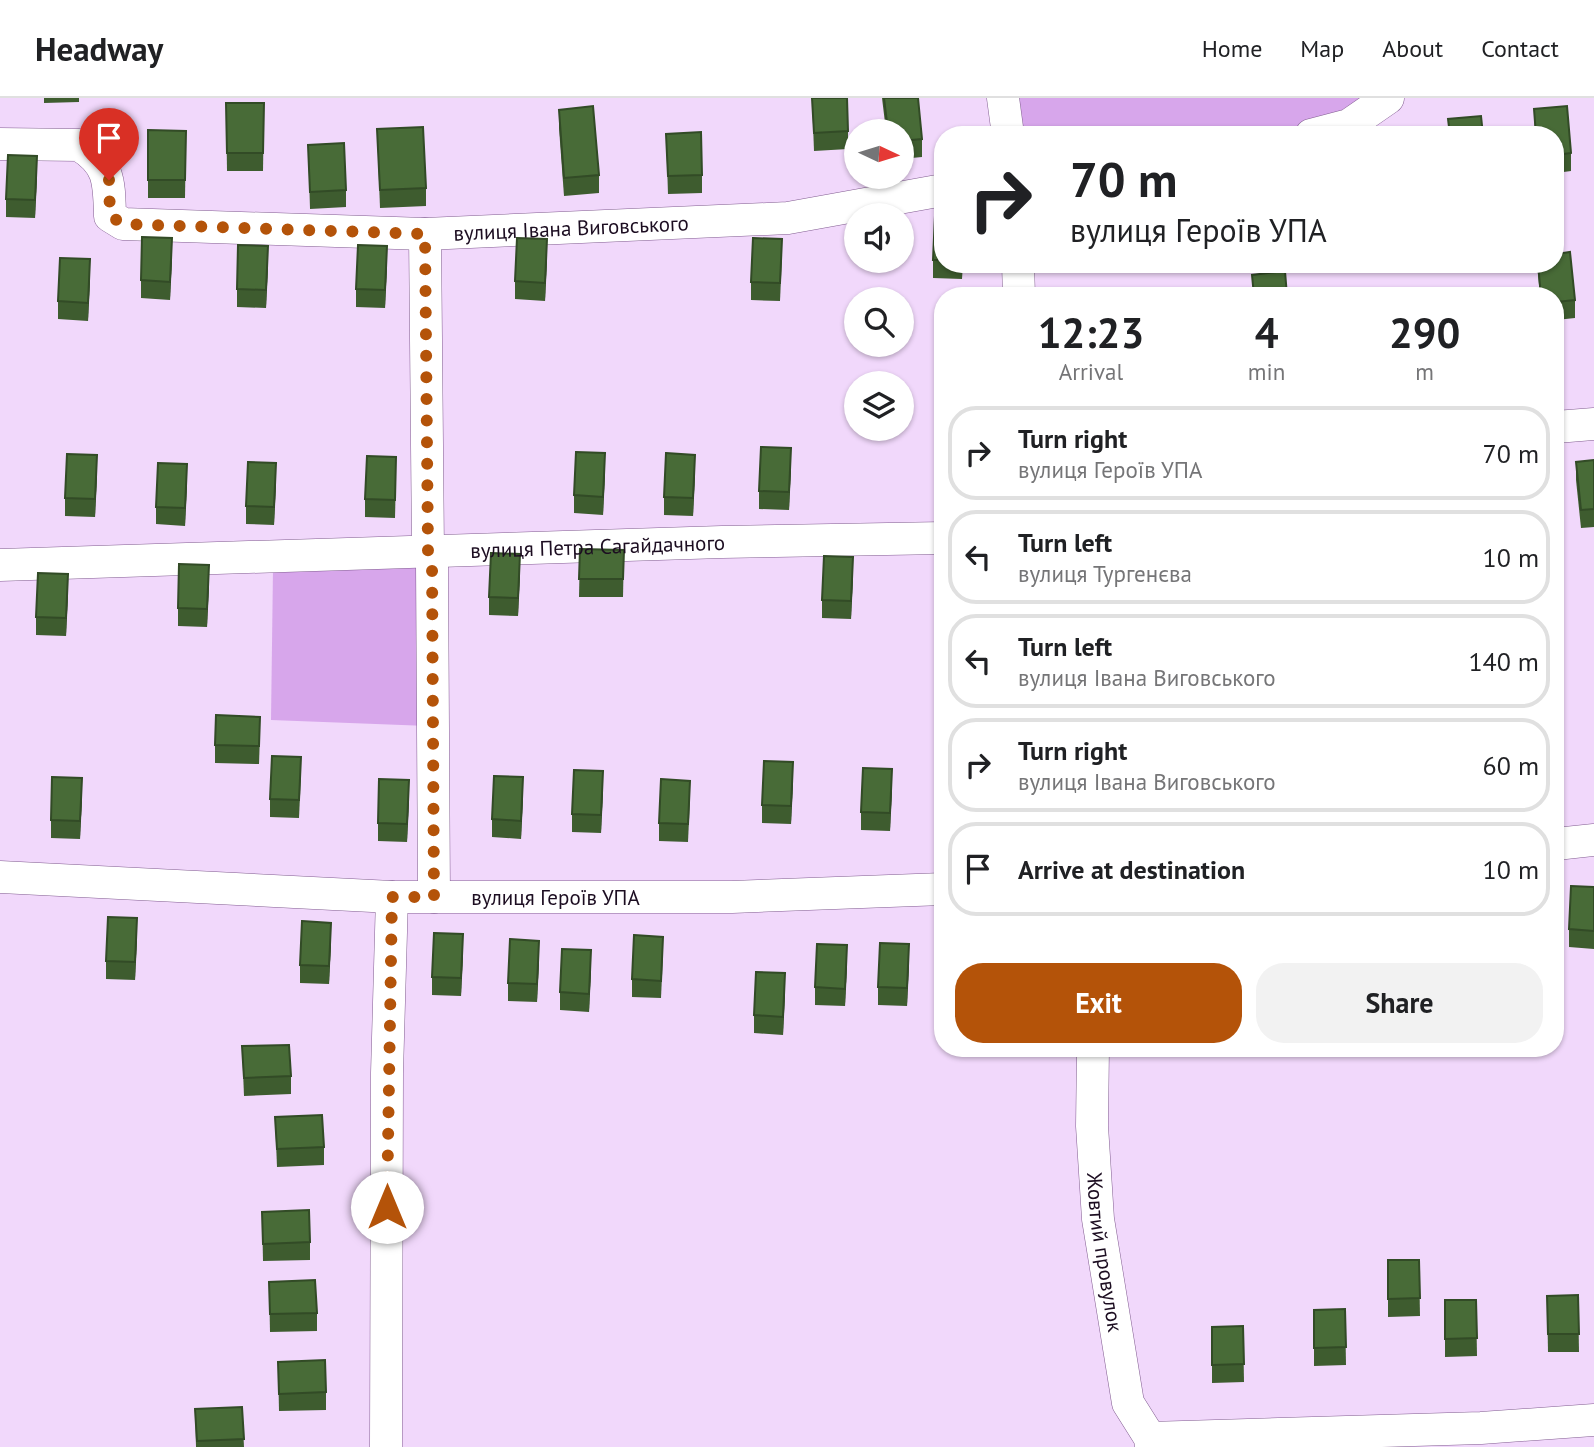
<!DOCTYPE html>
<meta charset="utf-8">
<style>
:root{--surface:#fff;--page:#f2f2f2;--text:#202124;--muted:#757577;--line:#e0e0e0;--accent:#b45309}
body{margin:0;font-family:"PT Sans",sans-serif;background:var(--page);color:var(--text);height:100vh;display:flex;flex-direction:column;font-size:26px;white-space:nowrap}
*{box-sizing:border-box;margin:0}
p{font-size:23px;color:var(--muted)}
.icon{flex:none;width:38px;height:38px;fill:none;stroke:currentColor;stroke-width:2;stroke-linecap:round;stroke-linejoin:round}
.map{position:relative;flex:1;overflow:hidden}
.sheet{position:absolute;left:934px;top:189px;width:630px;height:770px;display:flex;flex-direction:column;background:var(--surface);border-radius:28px;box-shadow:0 2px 5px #0004}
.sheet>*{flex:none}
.top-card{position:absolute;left:934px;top:28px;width:630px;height:147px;border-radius:28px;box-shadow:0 2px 5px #0004;background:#fff;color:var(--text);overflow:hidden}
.needle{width:46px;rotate:94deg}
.controls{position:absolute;left:844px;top:21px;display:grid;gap:14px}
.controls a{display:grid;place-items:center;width:70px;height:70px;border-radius:50%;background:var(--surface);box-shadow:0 2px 5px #0004;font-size:35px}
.pin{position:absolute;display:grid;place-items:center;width:60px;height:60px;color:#fff;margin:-72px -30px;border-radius:50% 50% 50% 0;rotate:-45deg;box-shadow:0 0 7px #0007}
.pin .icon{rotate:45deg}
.me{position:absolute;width:77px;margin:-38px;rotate:0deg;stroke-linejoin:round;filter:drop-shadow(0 0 5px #0008)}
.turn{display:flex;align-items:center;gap:24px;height:147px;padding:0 21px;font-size:32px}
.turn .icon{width:91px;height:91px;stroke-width:2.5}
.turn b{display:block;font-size:49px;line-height:60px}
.eta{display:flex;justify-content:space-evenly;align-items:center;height:119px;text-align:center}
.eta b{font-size:42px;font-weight:600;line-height:49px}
.cta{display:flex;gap:14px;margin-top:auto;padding:14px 21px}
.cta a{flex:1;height:80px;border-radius:28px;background:var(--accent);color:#fff;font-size:28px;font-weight:600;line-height:80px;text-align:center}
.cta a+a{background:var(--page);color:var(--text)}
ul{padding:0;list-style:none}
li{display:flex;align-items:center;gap:21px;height:94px;margin:0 14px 10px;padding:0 7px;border:4px solid var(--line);border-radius:28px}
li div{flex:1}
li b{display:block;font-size:26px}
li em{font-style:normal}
header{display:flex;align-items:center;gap:42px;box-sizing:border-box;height:98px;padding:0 35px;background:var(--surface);border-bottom:2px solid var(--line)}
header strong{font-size:33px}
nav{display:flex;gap:38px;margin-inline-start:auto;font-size:24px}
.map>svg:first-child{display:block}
.green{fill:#d7a6eb}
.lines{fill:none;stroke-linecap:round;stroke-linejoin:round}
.minor-casing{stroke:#825d91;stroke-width:33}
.minor{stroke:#fff;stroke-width:32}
.wall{fill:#3e5c2f}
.shaded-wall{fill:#324b26}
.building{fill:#486b37;stroke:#324b26;stroke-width:2}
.route{stroke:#b45309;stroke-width:12;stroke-dasharray:0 21.6}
.labels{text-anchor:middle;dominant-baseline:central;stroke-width:5;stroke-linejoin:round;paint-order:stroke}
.street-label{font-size:21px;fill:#1c0d21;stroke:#fff}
</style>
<header>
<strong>Headway</strong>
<nav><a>Home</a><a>Map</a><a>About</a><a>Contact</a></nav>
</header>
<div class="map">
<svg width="1594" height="1349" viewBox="0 0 1594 1349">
<rect width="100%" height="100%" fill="#f1d8fb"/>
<!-- green -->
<g class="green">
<path d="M1008,0H1377L1299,32L1263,37H1013Z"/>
<path d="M422,461L428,628L271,622L273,471Z"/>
</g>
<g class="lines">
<defs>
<g id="minor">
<path d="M1003,0L1008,37"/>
<path d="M1311,37L1349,27L1388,0"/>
<path id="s1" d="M0,46L79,47C110,66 109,84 110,118L123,126L425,136L788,120L943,92"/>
<path d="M425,136L428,453L432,465L434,799"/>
<path d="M1018,166L1019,198"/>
<path d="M1556,329L1594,326"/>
<path id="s2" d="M0,467L722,444L943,440"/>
<path d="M1556,746L1594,742"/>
<path id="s3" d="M0,779L392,799H732L943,791"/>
<path id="s4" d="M1093,950L1092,1028L1098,1121L1128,1305L1150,1340L1151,1349"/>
<path d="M1150,1340L1481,1330L1594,1322"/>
<path d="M386,1349L387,975L392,799"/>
</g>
</defs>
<!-- minor casing -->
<use href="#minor" class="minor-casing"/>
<!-- minor -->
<use href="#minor" class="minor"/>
</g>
<!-- wall -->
<g class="wall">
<path d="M44,0H79V4L44,5Z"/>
<path d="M812,0L848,33V51L814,53Z"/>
<path d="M882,0H918L922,41V59L901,61V33H886Z"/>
<path d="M226,5H264L263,73H227Z"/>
<path d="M1534,11L1571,55V73L1556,75V37H1535Z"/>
<path d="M559,12L599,77V95L564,98L559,30Z"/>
<path d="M377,31L426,90V108L380,110Z"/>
<path d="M148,32L186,33L185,100H148Z"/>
<path d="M666,36L702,77V95L668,96Z"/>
<path d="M308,47L346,92V109L310,111Z"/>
<path d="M37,76L35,120L6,119V101Z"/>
<path d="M943,119V166H963L962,181L933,180V162Z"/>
<path d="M172,158L170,202L141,200V182Z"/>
<path d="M547,159L545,203L515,201V183Z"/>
<path d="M782,159L780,203L751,202V184Z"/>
<path d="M268,166L266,210L237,209V191Z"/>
<path d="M387,166L385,210L356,209V191Z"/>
<path d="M1537,166H1556L1575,202V220L1556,222V198H1540Z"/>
<path d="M90,179L88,223L58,221V203Z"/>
<path d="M943,344V405H938V387Z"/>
<path d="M1594,362V429L1581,430L1576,382V364Z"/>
<path d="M791,368L789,412L759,411V393Z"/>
<path d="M605,373L603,417L574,415V397Z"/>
<path d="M695,374L693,418L664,417V399Z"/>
<path d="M97,375L95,419L65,418V400Z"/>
<path d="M396,377L395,420L365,419V401Z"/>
<path d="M276,383L274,427L246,426V408Z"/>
<path d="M187,384L185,428L156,426V409Z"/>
<path d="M580,451L624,452L623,499H579Z"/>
<path d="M520,474L518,518L489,517V499Z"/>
<path d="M853,477L851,521L822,520V502Z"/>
<path d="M209,485L207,529L178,528V510Z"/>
<path d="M68,494L66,538L36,537V519Z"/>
<path d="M260,637L259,666L215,665V647Z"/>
<path d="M301,677L299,720L270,719V701Z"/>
<path d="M793,682L791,726L762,725V707Z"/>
<path d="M892,689L890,733L861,732V714Z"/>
<path d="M603,691L601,735L572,734V716Z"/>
<path d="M523,697L521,741L492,739V721Z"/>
<path d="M82,698L80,741L51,740V722Z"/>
<path d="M409,700L407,744L378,743V725Z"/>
<path d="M690,701L688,744L659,743V725Z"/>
<path d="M1594,789V851L1569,849V831Z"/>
<path d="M137,838L135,882L106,881V863Z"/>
<path d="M331,843L329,886L300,885V867Z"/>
<path d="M463,854L461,898L432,897V879Z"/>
<path d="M663,857L661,900L632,899V881Z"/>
<path d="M539,861L537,904L508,903V885Z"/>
<path d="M909,864L907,908L878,907V889Z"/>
<path d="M847,865L845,908L815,907V889Z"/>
<path d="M591,870L589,914L560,912V894Z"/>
<path d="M785,893L783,937L754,935V917Z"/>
<path d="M242,948L291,978V996L244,998Z"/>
<path d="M275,1019L324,1049V1067L277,1069Z"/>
<path d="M262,1114L310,1144V1162L263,1163Z"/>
<path d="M1388,1162H1419L1420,1218L1388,1219Z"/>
<path d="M269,1184L317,1215V1233L270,1234Z"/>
<path d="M1578,1197L1579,1254H1548L1547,1198Z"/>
<path d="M1445,1202H1476L1477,1258L1445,1259Z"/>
<path d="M1345,1211L1346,1267L1314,1268V1212Z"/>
<path d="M1243,1228L1244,1284L1212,1285V1229Z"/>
<path d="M278,1264L326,1294V1312L279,1313Z"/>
<path d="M242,1309L244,1349H196L195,1311Z"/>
</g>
<!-- shaded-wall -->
<g class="shaded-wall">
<path d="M37,58V76L35,120V102Z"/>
<path d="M172,140V158L170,202V184Z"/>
<path d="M547,141V159L545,203V185Z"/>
<path d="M268,148V166L266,210V192Z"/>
<path d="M387,148V166L385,210V192Z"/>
<path d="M90,161V179L88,223V205Z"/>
<path d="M791,350V368L789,412V394Z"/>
<path d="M605,355V373L603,417V399Z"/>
<path d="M97,357V375L95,419V401Z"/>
<path d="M695,357V374L693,418V400Z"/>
<path d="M276,365V383L274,427V409Z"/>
<path d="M187,366V384L185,428V410Z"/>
<path d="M520,456V474L518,518V500Z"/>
<path d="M853,459V477L851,521V503Z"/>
<path d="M209,467V485L207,529V511Z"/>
<path d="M68,476V494L66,538V520Z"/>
<path d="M793,664V682L791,726V708Z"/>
<path d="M892,671V689L890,733V715Z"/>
<path d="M603,673V691L601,735V717Z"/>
<path d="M523,679V697L521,741V723Z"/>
<path d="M82,680V698L80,741V723Z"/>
<path d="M409,682V700L407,744V726Z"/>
<path d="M137,820V838L135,882V864Z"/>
<path d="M331,825V843L329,886V868Z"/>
<path d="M463,836V854L461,898V880Z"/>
<path d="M539,843V861L537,904V886Z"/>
<path d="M909,846V864L907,908V890Z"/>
<path d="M847,847V865L845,908V891Z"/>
<path d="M591,852V870L589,914V896Z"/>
<path d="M785,875V893L783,937V919Z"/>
</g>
<!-- building -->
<g class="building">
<path d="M812,0H847L848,33L814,35Z"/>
<path d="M884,0H918L922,41L901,43V33H888Z"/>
<path d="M226,5H264L263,55H227Z"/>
<path d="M593,8L599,77L564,80L559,12Z"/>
<path d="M1567,8L1571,55L1556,57V37H1536L1534,11Z"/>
<path d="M1481,18L1483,37H1450L1448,21Z"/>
<path d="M423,29L426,90L380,92L377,31Z"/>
<path d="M148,32L186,33L185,82H148Z"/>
<path d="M701,34L702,77L668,78L666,36Z"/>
<path d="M344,45L346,92L310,94L308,47Z"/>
<path d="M8,57L37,58L35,102L6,101Z"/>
<path d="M935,118L943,119V162H933Z"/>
<path d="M142,139L172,140L170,184L141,182Z"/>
<path d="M517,140L547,141L545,185L515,183Z"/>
<path d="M753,140L782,141L780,185L751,184Z"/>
<path d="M238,147L268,148L266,192L237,191Z"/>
<path d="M358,147L387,148L385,192L356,191Z"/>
<path d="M1570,154L1575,202L1556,204V198H1541L1538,166H1556V156Z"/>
<path d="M60,160L90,161L88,205L58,203Z"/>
<path d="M1285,173L1287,198H1254L1252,177Z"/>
<path d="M940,344H943V387H938Z"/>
<path d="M761,349L791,350L789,394L759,393Z"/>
<path d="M576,354L605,355L603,399L574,397Z"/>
<path d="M666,355L695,357L693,400L664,399Z"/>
<path d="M67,356L97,357L95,401L65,400Z"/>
<path d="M367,358L396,359L395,402L365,401Z"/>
<path d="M1594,362V411L1581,412L1576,364Z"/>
<path d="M248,364L276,365L274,409L246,408Z"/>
<path d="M158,365L187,366L185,410L156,409Z"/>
<path d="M580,451L624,452L623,481H579Z"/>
<path d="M491,455L520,456L518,500L489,499Z"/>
<path d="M824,458L853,459L851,503L822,502Z"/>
<path d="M179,466L209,467L207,511L178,510Z"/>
<path d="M38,475L68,476L66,520L36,519Z"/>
<path d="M216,617L260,619L259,648L215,647Z"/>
<path d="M272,658L301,659L299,702L270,701Z"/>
<path d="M764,663L793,664L791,708L762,707Z"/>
<path d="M863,670L892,671L890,715L861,714Z"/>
<path d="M574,672L603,673L601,717L572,716Z"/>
<path d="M494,678L523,679L521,723L492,721Z"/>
<path d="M52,679L82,680L80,723L51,722Z"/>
<path d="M379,681L409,682L407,726L378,725Z"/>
<path d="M661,681L690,683L688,726L659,725Z"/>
<path d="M1571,788L1594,789V833L1569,831Z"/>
<path d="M108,819L137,820L135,864L106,863Z"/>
<path d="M302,823L331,825L329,868L300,867Z"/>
<path d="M434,835L463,836L461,880L432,879Z"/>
<path d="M634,837L663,839L661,883L632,881Z"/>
<path d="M510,841L539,843L537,886L508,885Z"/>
<path d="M880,845L909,846L907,890L878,889Z"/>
<path d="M817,846L847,847L845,891L815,889Z"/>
<path d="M562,851L591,852L589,896L560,894Z"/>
<path d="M756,874L785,875L783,919L754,917Z"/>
<path d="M289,947L291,978L244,980L242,948Z"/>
<path d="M322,1017L324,1049L277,1051L275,1019Z"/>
<path d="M309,1112L310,1144L263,1146L262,1114Z"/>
<path d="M1388,1162H1419L1420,1200L1388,1201Z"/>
<path d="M315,1182L317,1215L270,1216L269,1184Z"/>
<path d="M1578,1197L1579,1236H1548L1547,1198Z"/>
<path d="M1445,1202H1476L1477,1240L1445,1241Z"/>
<path d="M1345,1211L1346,1249L1314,1250V1212Z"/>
<path d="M1243,1228L1244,1266L1212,1267V1229Z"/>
<path d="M325,1262L326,1294L279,1296L278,1264Z"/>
<path d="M242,1309L244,1341L197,1343L195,1311Z"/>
</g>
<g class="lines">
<!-- route -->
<path class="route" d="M109,82L110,118L123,126L425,136L428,453L432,464L434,799H392L387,1109"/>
</g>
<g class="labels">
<!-- street labels -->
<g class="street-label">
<text stroke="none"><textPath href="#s1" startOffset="625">вулиця Івана Виговського</textPath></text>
<text stroke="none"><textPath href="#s2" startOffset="598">вулиця Петра Сагайдачного</textPath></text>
<text stroke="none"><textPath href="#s3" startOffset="556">вулиця Героїв УПА</textPath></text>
<text stroke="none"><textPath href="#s4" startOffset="205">Жовтий провулок</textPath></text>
</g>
</g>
</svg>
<div class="controls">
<a><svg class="needle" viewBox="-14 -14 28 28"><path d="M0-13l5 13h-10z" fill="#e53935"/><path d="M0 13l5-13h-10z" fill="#757577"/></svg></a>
<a><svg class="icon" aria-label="sound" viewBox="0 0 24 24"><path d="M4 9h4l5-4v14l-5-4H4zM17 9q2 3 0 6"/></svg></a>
<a><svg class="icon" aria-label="search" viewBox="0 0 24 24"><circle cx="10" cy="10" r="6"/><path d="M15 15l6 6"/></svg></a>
<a><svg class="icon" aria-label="layers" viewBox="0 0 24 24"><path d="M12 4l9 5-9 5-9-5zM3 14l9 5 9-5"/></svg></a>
</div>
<div class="pin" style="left:109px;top:82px;background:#d93025"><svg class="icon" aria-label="arrive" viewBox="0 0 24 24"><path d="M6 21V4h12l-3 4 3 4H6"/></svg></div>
<svg class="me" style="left:387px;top:1109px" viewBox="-20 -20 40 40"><circle r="19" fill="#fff"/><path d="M0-13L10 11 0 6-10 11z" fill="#b45309"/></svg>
<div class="top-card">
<div class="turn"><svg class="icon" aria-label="right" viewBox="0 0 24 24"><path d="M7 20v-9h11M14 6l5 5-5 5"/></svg><div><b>70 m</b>вулиця Героїв УПА</div></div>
</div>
<section class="sheet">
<div class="eta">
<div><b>12:23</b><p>Arrival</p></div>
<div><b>4</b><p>min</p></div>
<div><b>290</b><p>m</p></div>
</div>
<ul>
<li><svg class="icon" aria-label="right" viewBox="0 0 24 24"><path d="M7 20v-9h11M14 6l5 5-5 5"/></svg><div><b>Turn right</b><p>вулиця Героїв УПА</p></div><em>70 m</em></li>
<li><svg class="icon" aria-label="left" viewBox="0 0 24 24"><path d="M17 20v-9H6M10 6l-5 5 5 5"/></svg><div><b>Turn left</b><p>вулиця Тургенєва</p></div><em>10 m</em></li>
<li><svg class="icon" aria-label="left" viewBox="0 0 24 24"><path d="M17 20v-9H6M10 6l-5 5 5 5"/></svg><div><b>Turn left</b><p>вулиця Івана Виговського</p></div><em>140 m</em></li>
<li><svg class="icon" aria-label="right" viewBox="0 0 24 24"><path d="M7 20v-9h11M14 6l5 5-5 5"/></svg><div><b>Turn right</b><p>вулиця Івана Виговського</p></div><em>60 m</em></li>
<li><svg class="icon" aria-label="arrive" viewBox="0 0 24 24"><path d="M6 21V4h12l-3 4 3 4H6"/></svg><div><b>Arrive at destination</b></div><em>10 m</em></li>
</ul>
<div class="cta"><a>Exit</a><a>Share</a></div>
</section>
</div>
